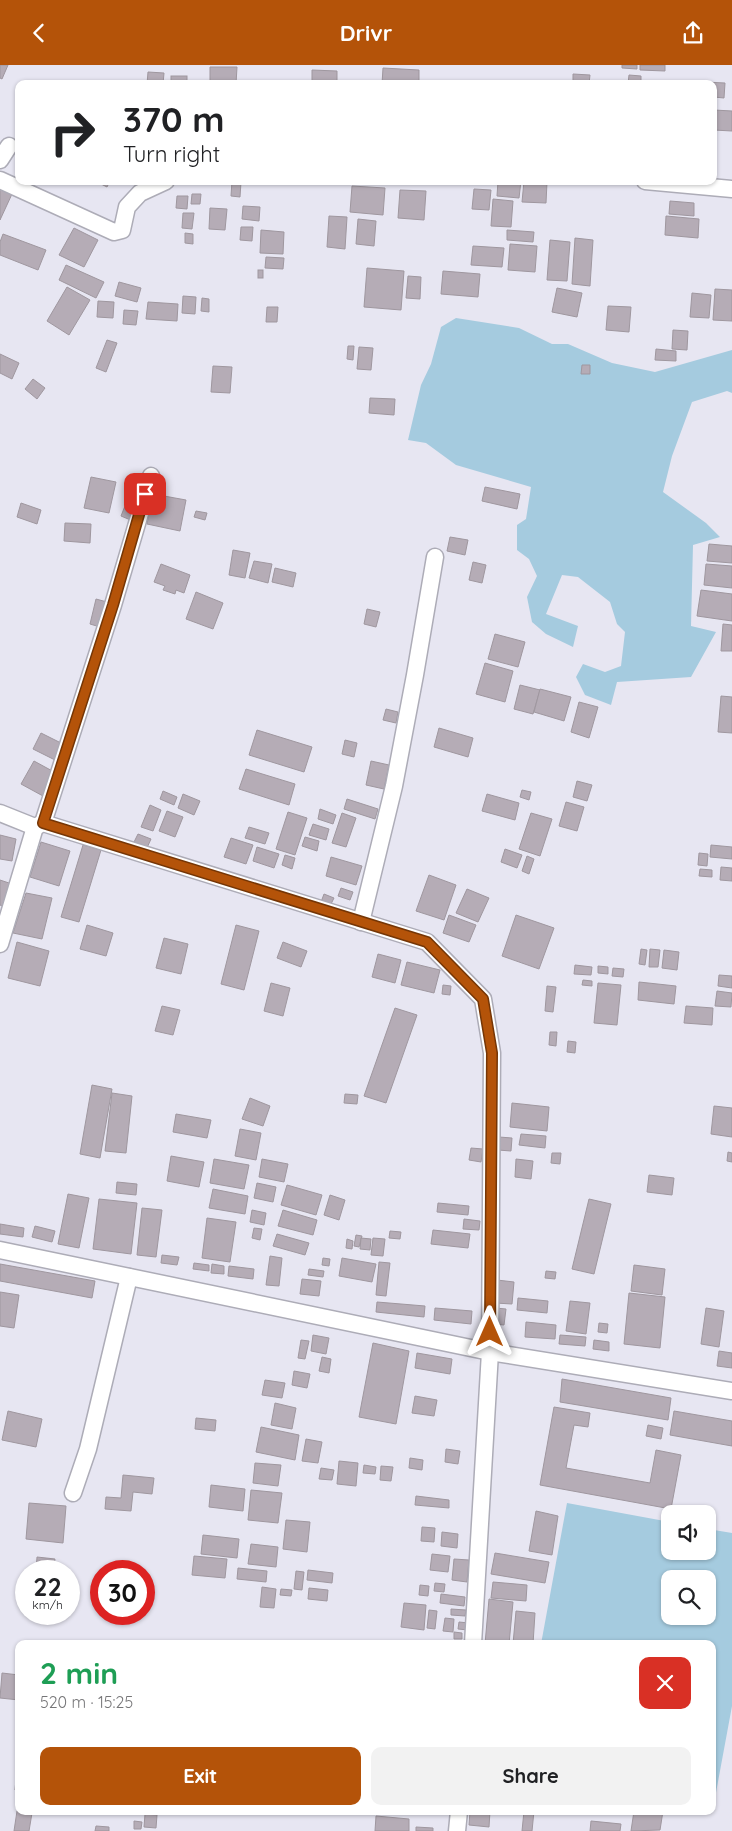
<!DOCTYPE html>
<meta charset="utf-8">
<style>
:root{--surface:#fff;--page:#f2f2f2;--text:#202124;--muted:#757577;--accent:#b45309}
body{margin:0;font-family:Quicksand,sans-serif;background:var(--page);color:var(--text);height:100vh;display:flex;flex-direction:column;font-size:19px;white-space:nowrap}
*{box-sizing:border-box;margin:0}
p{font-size:16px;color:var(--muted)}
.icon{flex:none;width:28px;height:28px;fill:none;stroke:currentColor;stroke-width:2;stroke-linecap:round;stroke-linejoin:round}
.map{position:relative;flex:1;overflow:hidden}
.panel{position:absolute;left:15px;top:1575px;width:701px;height:175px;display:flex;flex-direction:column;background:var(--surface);border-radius:10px;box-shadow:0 1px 4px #0004}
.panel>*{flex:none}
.hud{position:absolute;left:15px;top:15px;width:702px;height:105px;border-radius:10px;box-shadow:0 1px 4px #0004;background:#fff;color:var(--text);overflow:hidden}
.tools{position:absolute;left:661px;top:1440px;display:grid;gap:10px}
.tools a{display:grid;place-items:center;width:55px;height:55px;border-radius:10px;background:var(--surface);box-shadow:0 1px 4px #0004;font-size:25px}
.speed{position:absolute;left:15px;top:1495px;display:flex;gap:10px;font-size:25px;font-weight:700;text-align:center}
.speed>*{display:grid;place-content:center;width:65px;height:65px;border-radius:50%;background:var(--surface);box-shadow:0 1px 4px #0004;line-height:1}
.speed small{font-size:12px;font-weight:400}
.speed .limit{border:8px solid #d22;background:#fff;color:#111}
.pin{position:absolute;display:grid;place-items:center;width:42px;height:42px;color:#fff;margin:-21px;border-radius:10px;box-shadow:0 2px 8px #0006}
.me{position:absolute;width:55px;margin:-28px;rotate:0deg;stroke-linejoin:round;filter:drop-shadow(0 0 4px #0008)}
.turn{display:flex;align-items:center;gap:18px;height:105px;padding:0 25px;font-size:22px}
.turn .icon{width:65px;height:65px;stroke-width:2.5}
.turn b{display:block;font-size:35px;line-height:42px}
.round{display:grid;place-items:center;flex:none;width:52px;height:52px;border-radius:10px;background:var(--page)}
.head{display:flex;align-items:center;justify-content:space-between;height:85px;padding:0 25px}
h1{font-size:30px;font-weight:800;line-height:38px;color:#1e9e55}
.cta{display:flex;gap:10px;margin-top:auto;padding:10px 25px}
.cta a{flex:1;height:58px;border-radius:10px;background:var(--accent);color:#fff;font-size:20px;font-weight:800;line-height:58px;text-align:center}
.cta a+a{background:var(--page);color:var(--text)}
header{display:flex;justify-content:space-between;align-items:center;height:65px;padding:0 25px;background:var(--accent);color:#fff;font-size:22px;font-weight:800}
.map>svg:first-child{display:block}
.water{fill:#a5cbdf;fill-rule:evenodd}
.building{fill:#b5acb6;stroke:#9f979f}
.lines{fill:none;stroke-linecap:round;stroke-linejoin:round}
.street-casing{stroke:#adacb7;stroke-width:19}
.street{stroke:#fff;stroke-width:16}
.route-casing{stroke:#753606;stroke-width:12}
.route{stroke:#b45309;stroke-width:9}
</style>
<header><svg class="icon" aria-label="back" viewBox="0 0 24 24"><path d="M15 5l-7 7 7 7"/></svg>Drivr<svg class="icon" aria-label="share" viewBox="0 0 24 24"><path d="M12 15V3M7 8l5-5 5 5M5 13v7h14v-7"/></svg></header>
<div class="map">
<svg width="732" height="1766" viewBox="0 0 732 1766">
<rect width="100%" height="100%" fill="#e7e6f2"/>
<!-- water -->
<g class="water">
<path d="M456,253L519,263L552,279H568L612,298L655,307L732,285V328L727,326L692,337L672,391L663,427L706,458L720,472L693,480L691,561L716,567L691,612L617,617L611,640L585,630L576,612L583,599L605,607L621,601L625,567L617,559L610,537L578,512L562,510L546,549L578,561L573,582L546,569L532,557L527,532L537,511L529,494L517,485V460L526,454L531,422L456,400L426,378L408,375L421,320L431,299L441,262Z"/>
<path d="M567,1438L670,1457V1486H708V1464L732,1468V1641L715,1733L712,1732V1579H541ZM670,1514H708V1551H670Z"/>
</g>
<!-- building -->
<g class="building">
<path d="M0,0H8L2,14L0,13Z"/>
<path d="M622,0H637V4L622,3Z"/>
<path d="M640,0H665V6L640,5Z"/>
<path d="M210,2H237L236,19H210Z"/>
<path d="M383,3L419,5V19H382Z"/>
<path d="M312,5L337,6V19H312Z"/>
<path d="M148,7L164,8L163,19H147Z"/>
<path d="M573,9L590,10L589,19H573Z"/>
<path d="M629,10L641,11V19H628Z"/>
<rect x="171" y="11" width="16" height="8"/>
<path d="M704,17L725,18L724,33L714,32V19H704Z"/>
<path d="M714,45L732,46V66L714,65Z"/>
<path d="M95,116H110L107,122Z"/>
<path d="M232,116L241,117L240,132L231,131Z"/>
<path d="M498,116H521L519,133L497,131Z"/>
<path d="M524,116L547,117L546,138L522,137Z"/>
<path d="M352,121L385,123L383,150L350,147Z"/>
<path d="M0,123L12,129L0,155Z"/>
<path d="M474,124L491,125L489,145L472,144Z"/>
<path d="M400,125L426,126L424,155L398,153Z"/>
<path d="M192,129H201L200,139H191Z"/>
<path d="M177,131H188L187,144L176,143Z"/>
<path d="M493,134L513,136L511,162L491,161Z"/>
<path d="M670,136L694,138V151L669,149Z"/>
<path d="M243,141L260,142L259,156L242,154Z"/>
<path d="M210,143L227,144L225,165L209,164Z"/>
<path d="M183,148H194L192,164L182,163Z"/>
<path d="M329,151L347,152L345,184L327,182Z"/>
<path d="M666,151L699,154L698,173L665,170Z"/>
<path d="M358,154L376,156L374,181L356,179Z"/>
<path d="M241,162H253L252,176L240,175Z"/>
<path d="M74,163L98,175L84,202L59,190Z"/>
<path d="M261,165L284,167L283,189L260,188Z"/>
<path d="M507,165L534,167L533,177L507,175Z"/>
<path d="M185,168L193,169V179L185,178Z"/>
<path d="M3,169L46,185L38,205L0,190V177Z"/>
<path d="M575,173L593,175L590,221L572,219Z"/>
<path d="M550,175L570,177L567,216L547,215Z"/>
<path d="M510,179L537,181L535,207L508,205Z"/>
<path d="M473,181L504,183L502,202L471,200Z"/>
<path d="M266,192L284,193L283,204L265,203Z"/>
<path d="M66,200L104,217L96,233L59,215Z"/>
<path d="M367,203L404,206L401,245L364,242Z"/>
<rect x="258" y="205" width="5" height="8"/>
<path d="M443,206L480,209L478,232L441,229Z"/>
<path d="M408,211L421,212L420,234L406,233Z"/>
<path d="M119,217L141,223L137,237L115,231Z"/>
<path d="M67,222L90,235L69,270L47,256Z"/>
<path d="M557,223L582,228L577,252L552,247Z"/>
<path d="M715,224L732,225V256L713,255Z"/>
<path d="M692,228L711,230L709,253L690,252Z"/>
<path d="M183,231L196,232L195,249L182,248Z"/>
<path d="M202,233L209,234V247L201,246Z"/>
<path d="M98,236L114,237L113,253L97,252Z"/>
<path d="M148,237L178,239L177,256L146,254Z"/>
<path d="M608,241L631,242L629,267L606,265Z"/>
<path d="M267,242H278L277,257H266Z"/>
<path d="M124,245L138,246L136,260L123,259Z"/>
<path d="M673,265L688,266L687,285L672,284Z"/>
<path d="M107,275L117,278L106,307L96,303Z"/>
<path d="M348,281H354L353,295L347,294Z"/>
<path d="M359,282L373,283L371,305L357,304Z"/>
<path d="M656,284L676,286V296L655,295Z"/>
<path d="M0,289L19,298L12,314L0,308Z"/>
<path d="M582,300H590V309H581Z"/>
<path d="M213,301L232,302L230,328L211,327Z"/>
<path d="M33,314L45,323L37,334L25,324Z"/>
<path d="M370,333L395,334L394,350L369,348Z"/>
<path d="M91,412L116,417L109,448L84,443Z"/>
<path d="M485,422L520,429L517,444L482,436Z"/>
<path d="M153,429L186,435L180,466L147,459Z"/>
<path d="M127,436L139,442L133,456L121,451Z"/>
<path d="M21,438L41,445L37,459L17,452Z"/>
<path d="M196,446L207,448L205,455L194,452Z"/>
<path d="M65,458L91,459L90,478L64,476Z"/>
<path d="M450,472L468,475L465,490L447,486Z"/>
<path d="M709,479L732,481V498L707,496Z"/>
<path d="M233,485L250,488L245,513L229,510Z"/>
<path d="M254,496L272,499L268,518L249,513Z"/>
<path d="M473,497L486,500L482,518L469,515Z"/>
<path d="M161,499L190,510L184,528L176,525L175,529L163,525L165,521L154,517Z"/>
<path d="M706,499L732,501V523L704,520Z"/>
<path d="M275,503L296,508L293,522L272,517Z"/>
<path d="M701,525L732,529V556L697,551Z"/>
<path d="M196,527L223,538L213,564L186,554Z"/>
<path d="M96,534L107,537L100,562L90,559Z"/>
<path d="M367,544L380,547L376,562L364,559Z"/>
<path d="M723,559L732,560V586H721Z"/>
<path d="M495,569L525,577L518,602L488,594Z"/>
<path d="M485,598L513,606L505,637L476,629Z"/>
<path d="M520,620L540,625L533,649L514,644Z"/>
<path d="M540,624L571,632L564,656L534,647Z"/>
<path d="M721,631L732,632V668L718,667Z"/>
<path d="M579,637L598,642L589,673L571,667Z"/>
<path d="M386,644L398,647L396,658L383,655Z"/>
<path d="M439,663L473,673L468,692L434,682Z"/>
<path d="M257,665L312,682L304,707L249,690Z"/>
<path d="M41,668L65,680L57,696L33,684Z"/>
<path d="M345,675L357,678L354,692L342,689Z"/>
<path d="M34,696L56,708L43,731L21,719Z"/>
<path d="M371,696L389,700L384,724L366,720Z"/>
<path d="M246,704L295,719L289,740L239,724Z"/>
<path d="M577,716L592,720L587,736L573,732Z"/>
<path d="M522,725L531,727L529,735L520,732Z"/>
<path d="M163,726L177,732L174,740L160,734Z"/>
<path d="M183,729L200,736L194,750L178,743Z"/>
<path d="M487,729L519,738L515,755L482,746Z"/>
<path d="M347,734L378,744L375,754L344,744Z"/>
<path d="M566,737L584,742L577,766L559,761Z"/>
<path d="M150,740L161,745L153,766L141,762Z"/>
<path d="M320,744L336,750L333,759L318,754Z"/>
<path d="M167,746L183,752L175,772L159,766Z"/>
<path d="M288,747L307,753L295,790L276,784Z"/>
<path d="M342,748L356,753L346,782L332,778Z"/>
<path d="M531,748L552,754L540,791L519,784Z"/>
<path d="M313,759L329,764L326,775L309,770Z"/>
<path d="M249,762L269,768L265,779L245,773Z"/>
<path d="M138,769L151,774L146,785L133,779Z"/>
<path d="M0,770L16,774L12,796L0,794Z"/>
<path d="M305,772L319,776L317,786L302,781Z"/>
<path d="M231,773L253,780L246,799L224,792Z"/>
<path d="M41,777L70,786L59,821L30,812Z"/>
<path d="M83,780L101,785L79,857L61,852Z"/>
<path d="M711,780L732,782V794L710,792Z"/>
<path d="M257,782L279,789L274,803L253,796Z"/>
<path d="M505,784L522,790L517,803L501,797Z"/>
<path d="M699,788L708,789L707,801L698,800Z"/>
<path d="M285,790L295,793L292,804L282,800Z"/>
<path d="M527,791L534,794L529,809L522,806Z"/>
<path d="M331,792L362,801L356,820L326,811Z"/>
<path d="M721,802L732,803V816L720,815Z"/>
<path d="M700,804L712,805V812L699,811Z"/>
<path d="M429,810L456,820L444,855L416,846Z"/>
<path d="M0,815L15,820L6,843L0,840Z"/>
<path d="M341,823L353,827L350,835L338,831Z"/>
<path d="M467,824L489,833L478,857L456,848Z"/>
<path d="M26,828L52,833L42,874L13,868Z"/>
<path d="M324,829L334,833L330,841L321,837Z"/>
<path d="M449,850L476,860L469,877L443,868Z"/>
<path d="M516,850L554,863L539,904L502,891Z"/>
<path d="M87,860L113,868L106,891L80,884Z"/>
<path d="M236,860L259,866L244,925L221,919Z"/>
<path d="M164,873L188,879L181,909L156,903Z"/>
<path d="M17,877L49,886L40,921L8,913Z"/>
<path d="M283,877L307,886L301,902L277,893Z"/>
<path d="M641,884L647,885L645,900L639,899Z"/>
<path d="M650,884L660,885L658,902H649Z"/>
<path d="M664,885L679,887L677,905L662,903Z"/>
<path d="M378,889L401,895L395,918L372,912Z"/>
<path d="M407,897L440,905L434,928L401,920Z"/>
<path d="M575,900L592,902L591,910L574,909Z"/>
<path d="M598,901L608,902V909L598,908Z"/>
<path d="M613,903L624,904L623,912L612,911Z"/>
<path d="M719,910L732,911V923L718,921Z"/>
<path d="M583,915L592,916V921L582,920Z"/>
<path d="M639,917L676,921L674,939L638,935Z"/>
<path d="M271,918L290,923L283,951L264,946Z"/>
<path d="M598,918L621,920L617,960L594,958Z"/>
<path d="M443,920L451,921L450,930L442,929Z"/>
<path d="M547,921L556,922L553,947L545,946Z"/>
<path d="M717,926L732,928L731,942L715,941Z"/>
<path d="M162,941L180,945L173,970L155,966Z"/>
<path d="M686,941L713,943L712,960L684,958Z"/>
<path d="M395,943L417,950L386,1038L364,1031Z"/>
<path d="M550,967H557L556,981L549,980Z"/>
<path d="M568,976L576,977L575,988L567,987Z"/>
<path d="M92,1020L112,1024L100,1093L80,1089Z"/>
<path d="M112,1028L132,1031L126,1088L105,1086Z"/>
<path d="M345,1029L358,1030L357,1039L344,1038Z"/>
<path d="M250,1033L270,1041L263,1061L242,1054Z"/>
<path d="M512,1038L549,1042L547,1066L510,1062Z"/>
<path d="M714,1041L732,1043V1072L711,1069Z"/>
<path d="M176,1049L211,1055L207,1073L173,1067Z"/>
<path d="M240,1064L261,1068L256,1095L235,1091Z"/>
<path d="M521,1069L546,1071L545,1083L519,1080Z"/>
<path d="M499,1072L512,1073L511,1086L498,1085Z"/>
<path d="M471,1083L483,1084L481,1097L469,1095Z"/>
<path d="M728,1087L732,1088V1097L727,1096Z"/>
<path d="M552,1088H561L560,1099L551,1098Z"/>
<path d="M171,1091L204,1097L199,1122L167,1116Z"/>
<path d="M214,1094L249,1100L244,1124L210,1118Z"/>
<path d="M262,1094L288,1099L284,1117L259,1112Z"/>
<path d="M516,1094L533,1096L531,1114L515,1112Z"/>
<path d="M649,1110L674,1113L672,1130L647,1127Z"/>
<path d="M117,1117L137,1119L136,1130L116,1128Z"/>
<path d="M257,1118L276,1122L273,1137L254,1133Z"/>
<path d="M287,1120L322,1130L316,1150L281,1140Z"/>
<path d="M213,1124L248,1131L245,1149L209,1143Z"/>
<path d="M68,1129L89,1133L79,1183L58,1179Z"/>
<path d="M330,1130L345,1135L339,1155L324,1150Z"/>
<path d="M99,1134L137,1138L131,1189L93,1184Z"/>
<path d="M589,1134L611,1139L594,1209L572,1204Z"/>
<path d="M438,1138L469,1141L468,1150L437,1147Z"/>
<path d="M142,1143L162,1145L156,1192L137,1190Z"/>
<path d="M252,1145L266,1148L264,1160L250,1157Z"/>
<path d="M283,1145L317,1155L313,1170L278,1161Z"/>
<path d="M207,1153L236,1157L230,1197L202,1193Z"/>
<path d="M464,1154L480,1156L479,1165L463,1164Z"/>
<path d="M0,1159L24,1163L23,1172L0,1169Z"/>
<path d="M35,1161L55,1166L52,1177L32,1172Z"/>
<path d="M254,1163L262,1164L260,1175L252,1173Z"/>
<path d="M433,1165L470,1169L468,1183L431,1179Z"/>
<path d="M390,1166L401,1167L400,1174L389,1173Z"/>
<path d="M277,1169L309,1178L305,1190L273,1181Z"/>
<path d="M356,1170L362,1171L359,1182L354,1181Z"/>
<path d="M361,1173L371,1174L370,1185L360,1184Z"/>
<path d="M373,1173L385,1174L383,1191L371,1190Z"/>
<path d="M347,1174L353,1176L352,1184L346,1183Z"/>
<path d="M162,1190L179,1192L177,1200L161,1198Z"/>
<path d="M270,1191L282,1193L279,1221L266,1220Z"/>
<path d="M323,1193L330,1194L329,1201L322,1200Z"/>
<path d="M342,1193L376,1199L372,1217L339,1211Z"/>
<path d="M379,1197L390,1198L386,1231L376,1230Z"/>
<path d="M194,1198L209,1200V1206L193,1204Z"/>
<path d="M0,1199L95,1216L92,1233L0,1216Z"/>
<path d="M212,1199L224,1201V1209L211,1208Z"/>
<path d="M634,1200L665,1204L662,1230L631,1226Z"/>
<path d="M229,1201L254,1204L253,1214L228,1211Z"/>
<path d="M309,1204L324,1206L323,1212L308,1210Z"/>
<path d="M546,1206L556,1207L555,1214L545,1213Z"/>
<path d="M302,1214L321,1216L319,1231L300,1229Z"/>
<path d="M497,1215L514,1217L512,1239L495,1238Z"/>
<path d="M0,1227L19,1230L14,1263L0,1261Z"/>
<path d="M629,1228L665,1232L660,1283L624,1279Z"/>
<path d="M518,1233L548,1236L547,1248L517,1245Z"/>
<path d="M570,1236L590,1238L586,1269L566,1266Z"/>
<path d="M377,1237L425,1241L424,1252L376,1247Z"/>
<path d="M435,1243L472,1246L471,1259L434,1255Z"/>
<path d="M495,1243L506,1244L504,1260L494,1259Z"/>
<path d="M706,1243L724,1246L719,1282L701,1279Z"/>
<path d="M526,1257L556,1260L555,1274L525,1272Z"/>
<path d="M599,1258L608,1259L607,1268L598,1267Z"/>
<path d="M313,1270L329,1273L326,1289L311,1286Z"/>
<path d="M560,1270L586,1272L585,1281L559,1279Z"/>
<path d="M301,1275L309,1276L305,1294L298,1293Z"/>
<path d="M594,1275L609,1277V1286L593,1284Z"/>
<path d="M373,1278L409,1286L396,1359L359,1352Z"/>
<path d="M719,1286L732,1288V1303L717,1301Z"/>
<path d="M417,1288L452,1294L450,1309L415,1303Z"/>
<path d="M322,1292L331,1294L329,1308L319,1306Z"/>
<path d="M294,1306L310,1309L307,1323L292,1320Z"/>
<path d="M562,1314L671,1333L668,1355L560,1337Z"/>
<path d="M265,1315L285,1318L282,1333L262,1330Z"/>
<path d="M415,1331L437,1335L434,1351L412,1348Z"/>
<path d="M275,1338L296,1343L292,1364L271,1360Z"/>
<path d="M554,1342L590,1348L588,1362L574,1360L566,1403L650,1418L656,1385L681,1390L671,1444L540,1420Z"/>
<path d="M8,1346L42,1354L36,1382L2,1375Z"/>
<path d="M674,1346L732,1356V1381L670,1370Z"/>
<path d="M196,1353L216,1355L215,1366L195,1364Z"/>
<path d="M648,1360L663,1363L661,1374L646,1371Z"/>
<path d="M261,1362L299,1370L295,1395L256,1387Z"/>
<path d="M306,1374L322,1377L318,1398L302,1396Z"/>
<path d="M446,1384L460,1386L458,1399L445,1397Z"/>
<path d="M410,1393L423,1395L422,1405L409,1403Z"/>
<path d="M339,1396L358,1398L356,1421L337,1419Z"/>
<path d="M255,1398L281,1400L278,1421L253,1418Z"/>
<path d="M364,1400L376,1402L375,1409L363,1408Z"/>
<path d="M381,1401L393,1402L391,1416L380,1415Z"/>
<path d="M321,1403L334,1405L332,1415L319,1414Z"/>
<path d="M123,1410L154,1413L152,1429L133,1427L131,1446L105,1444L106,1432L121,1433Z"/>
<path d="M211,1420L245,1424L243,1446L209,1442Z"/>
<path d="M251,1425L282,1428L278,1458L248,1455Z"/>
<path d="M416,1431L449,1435V1443L415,1440Z"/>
<path d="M29,1438L66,1441L63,1478L26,1474Z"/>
<path d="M536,1446L558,1451L552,1490L529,1486Z"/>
<path d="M286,1455L310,1457L307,1487L283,1484Z"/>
<path d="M422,1462L435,1463L434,1477L421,1476Z"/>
<path d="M442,1467L458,1469L457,1483L441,1481Z"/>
<path d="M203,1470L239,1474L237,1493L201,1489Z"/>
<path d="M251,1479L278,1482L276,1502L248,1499Z"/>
<path d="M495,1488L549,1497L545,1518L491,1509Z"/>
<path d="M432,1489L450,1491L448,1507L430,1505Z"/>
<path d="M194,1491L227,1494L225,1513L192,1510Z"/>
<path d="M37,1492L55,1494L53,1506H36Z"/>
<path d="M454,1494L469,1495L467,1517L452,1515Z"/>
<path d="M238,1503L267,1506L266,1517L237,1514Z"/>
<path d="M308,1505L333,1508L332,1518L307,1515Z"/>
<path d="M296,1506L304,1507L302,1525L294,1524Z"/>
<path d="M493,1517L527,1520L526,1536L491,1533Z"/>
<path d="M435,1518L445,1519L444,1527L434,1526Z"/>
<path d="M420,1520L429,1521L428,1531L419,1530Z"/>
<path d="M262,1522L276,1524L274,1543L260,1542Z"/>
<path d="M309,1523L328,1525L327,1536L308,1534Z"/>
<path d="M281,1524L292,1525L291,1531L280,1530Z"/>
<path d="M441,1529L465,1532L464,1541L440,1538Z"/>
<path d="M489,1534L513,1537L509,1579H485Z"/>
<path d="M404,1538L426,1540L424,1565L401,1562Z"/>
<path d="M451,1544L466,1545L465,1551L451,1550Z"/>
<path d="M429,1545L437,1546L435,1564L427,1563Z"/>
<path d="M516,1546L535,1548L533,1579H513Z"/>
<path d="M445,1553L454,1554L453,1567L443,1566Z"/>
<path d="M459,1557L469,1558L468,1565L458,1564Z"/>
<path d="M454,1567L462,1568V1574H454Z"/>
<path d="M2,1608L19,1610V1635L0,1633Z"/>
<path d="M17,1703L19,1704V1726L15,1725Z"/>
<path d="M17,1746L32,1748L29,1766H14Z"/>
<path d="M470,1746H490L489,1762L469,1760Z"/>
<path d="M524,1746H534L532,1766H522Z"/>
<path d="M634,1746H663L660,1765L631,1766Z"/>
<path d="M145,1749L157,1750L156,1763L144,1762Z"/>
<path d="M376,1751L409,1754V1766H375Z"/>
<path d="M134,1756L142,1757L141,1764H134Z"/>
<path d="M591,1756L621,1759L620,1766H590Z"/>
<path d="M96,1761L109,1762V1766H95Z"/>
<path d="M416,1762L433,1763V1766H416Z"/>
</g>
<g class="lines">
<defs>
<g id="street">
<path d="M0,95L9,81"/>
<path d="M0,115L114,167L122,165L127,142L140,128L166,116"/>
<path d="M645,116L732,124"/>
<path d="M0,748L35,762L43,758L427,877L483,934L492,988L490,1287L473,1579"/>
<path d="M43,758L113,540L151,411"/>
<path d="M361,857L394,721L415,610L435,492"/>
<path d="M0,879L35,762"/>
<path d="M0,1185L490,1287L732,1326"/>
<path d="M73,1428L88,1384L129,1212"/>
<path d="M457,1766L459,1746"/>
</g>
</defs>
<!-- street casing -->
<use href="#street" class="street-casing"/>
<!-- street -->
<use href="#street" class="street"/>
</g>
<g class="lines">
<defs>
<path id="route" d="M145,429L113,540L43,758L427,877L483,934L492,988L490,1267"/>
</defs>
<!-- route casing -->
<use href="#route" class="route-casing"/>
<!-- route -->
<use href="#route" class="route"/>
</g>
</svg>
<div class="tools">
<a><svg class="icon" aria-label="sound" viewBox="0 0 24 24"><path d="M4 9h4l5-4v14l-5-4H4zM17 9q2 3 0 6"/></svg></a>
<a><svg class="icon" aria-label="search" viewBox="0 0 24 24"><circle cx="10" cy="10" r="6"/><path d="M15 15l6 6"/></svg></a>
</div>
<div class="speed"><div>22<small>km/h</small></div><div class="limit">30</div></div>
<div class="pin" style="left:145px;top:429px;background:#d93025"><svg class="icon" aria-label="arrive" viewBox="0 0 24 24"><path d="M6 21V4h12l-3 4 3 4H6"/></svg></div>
<svg class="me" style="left:490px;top:1267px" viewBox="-20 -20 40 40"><path d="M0-17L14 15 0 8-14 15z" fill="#b45309" stroke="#fff" stroke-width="4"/></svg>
<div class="hud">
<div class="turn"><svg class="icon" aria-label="right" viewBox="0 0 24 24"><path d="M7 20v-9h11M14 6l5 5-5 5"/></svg><div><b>370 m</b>Turn right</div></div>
</div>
<section class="panel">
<div class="head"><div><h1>2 min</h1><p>520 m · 15:25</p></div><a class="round" style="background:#d93025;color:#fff"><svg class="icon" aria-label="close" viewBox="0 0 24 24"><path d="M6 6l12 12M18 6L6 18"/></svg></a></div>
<div class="cta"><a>Exit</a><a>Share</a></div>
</section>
</div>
